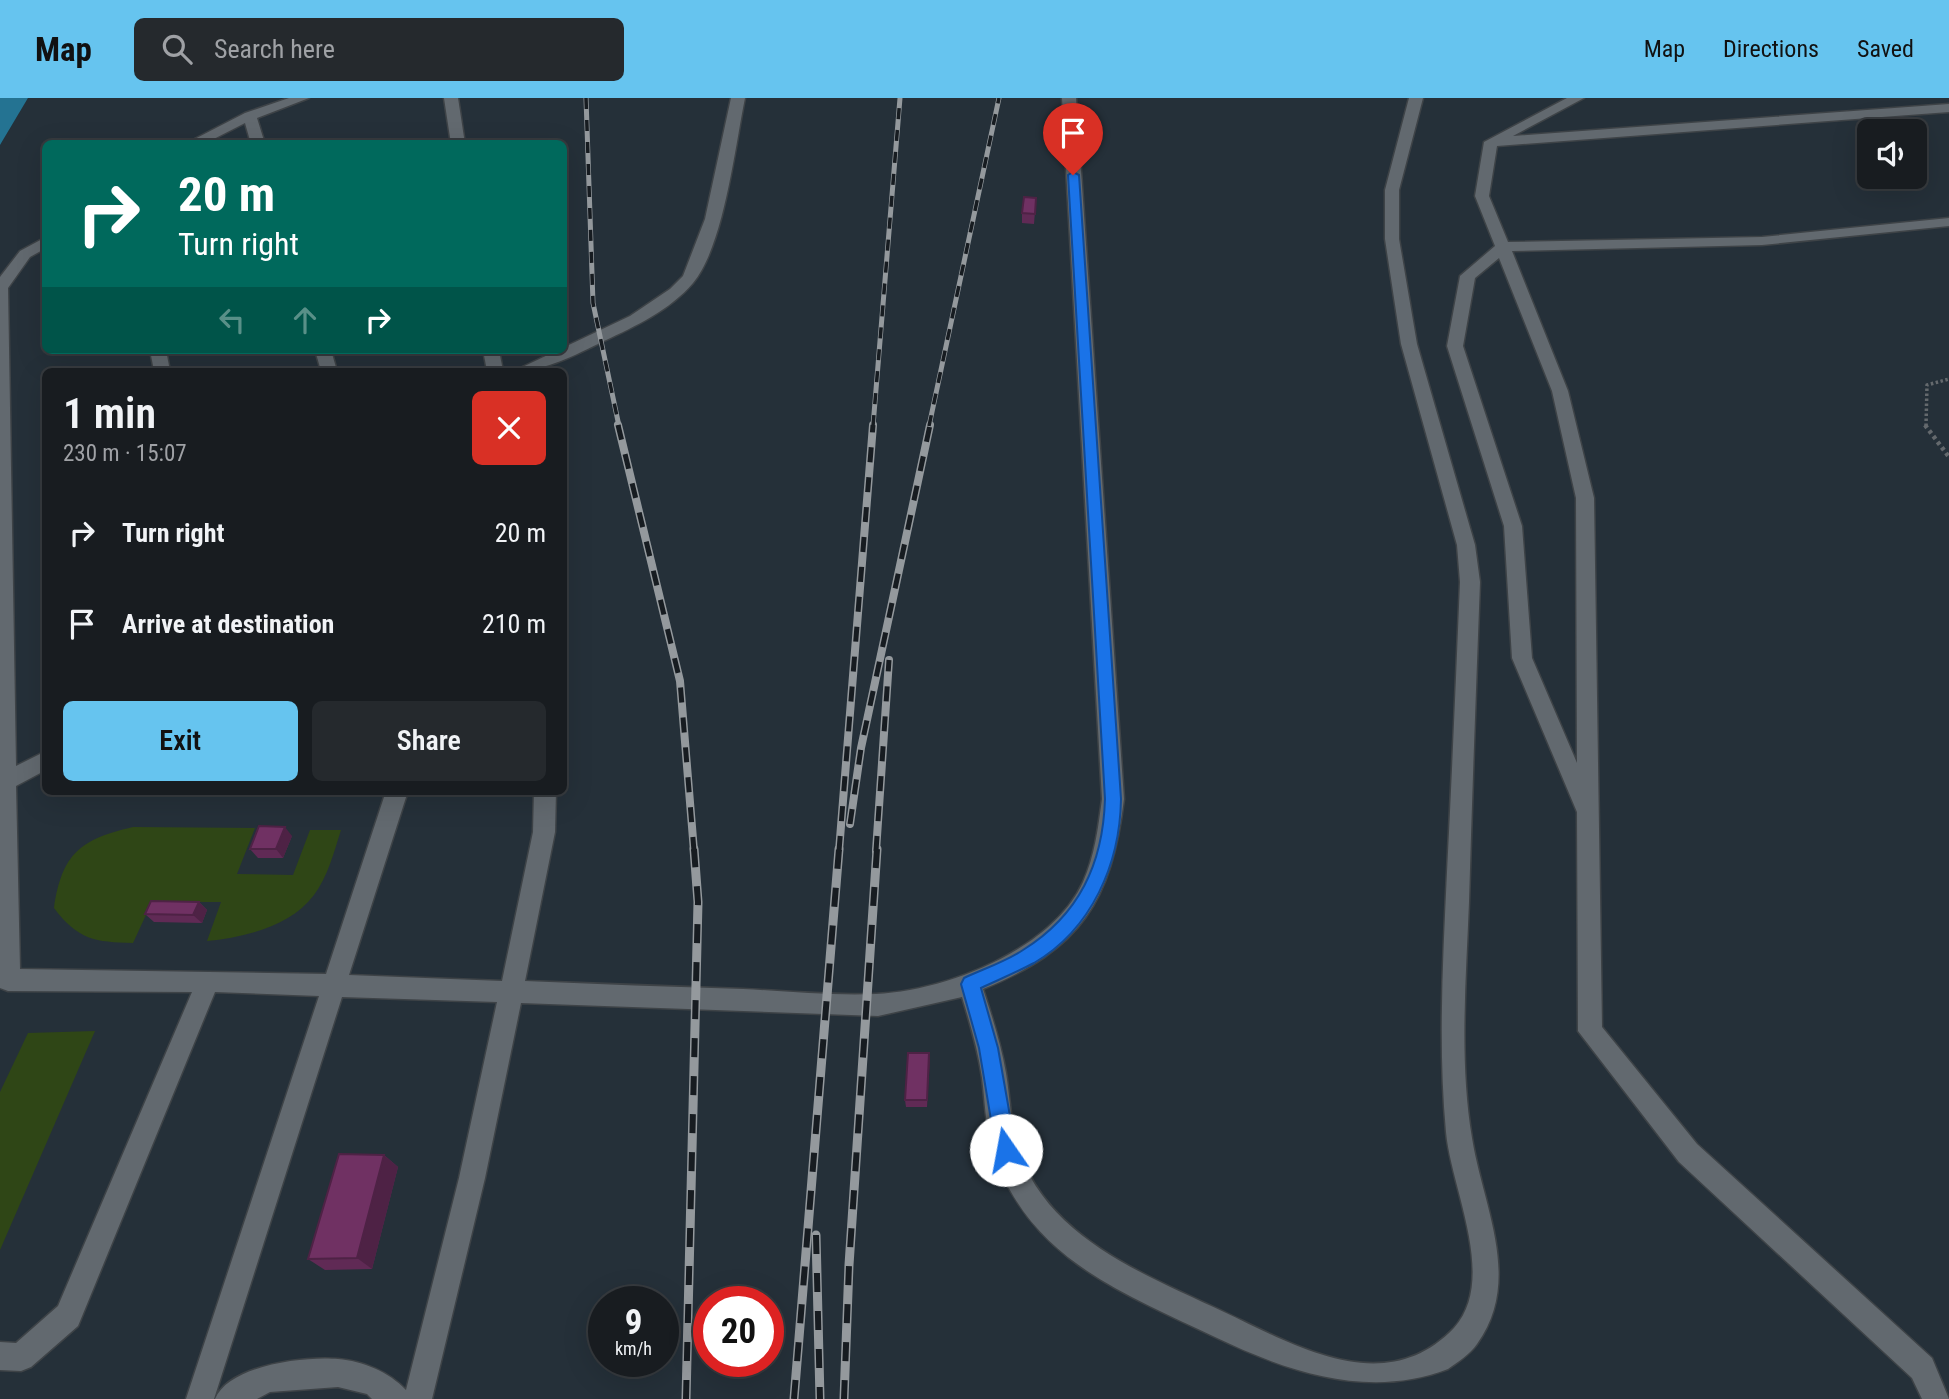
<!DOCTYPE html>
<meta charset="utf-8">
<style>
:root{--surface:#181c20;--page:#25292d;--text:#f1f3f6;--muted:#9fa1a5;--line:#363a3e;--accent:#66c4ef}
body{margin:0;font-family:"Roboto Condensed",sans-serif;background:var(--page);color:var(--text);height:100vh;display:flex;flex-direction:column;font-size:26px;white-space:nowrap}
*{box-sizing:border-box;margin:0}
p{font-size:23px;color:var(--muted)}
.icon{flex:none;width:38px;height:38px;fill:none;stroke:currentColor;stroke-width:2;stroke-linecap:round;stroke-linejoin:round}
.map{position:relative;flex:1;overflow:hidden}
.drawer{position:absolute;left:42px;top:270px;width:525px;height:427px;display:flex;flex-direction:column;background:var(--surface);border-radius:10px;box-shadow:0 7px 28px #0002,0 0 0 2px var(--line)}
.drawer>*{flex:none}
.hud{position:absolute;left:42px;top:42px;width:525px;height:214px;border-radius:10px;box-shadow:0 7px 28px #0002,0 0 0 2px var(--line);background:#00695c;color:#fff;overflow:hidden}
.controls{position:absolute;left:1857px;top:21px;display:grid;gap:14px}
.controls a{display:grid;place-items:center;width:70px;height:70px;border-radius:10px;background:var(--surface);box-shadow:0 7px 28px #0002,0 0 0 2px var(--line);font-size:35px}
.speed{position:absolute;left:588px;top:1188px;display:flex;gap:14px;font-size:35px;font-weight:700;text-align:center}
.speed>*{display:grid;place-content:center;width:91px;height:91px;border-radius:50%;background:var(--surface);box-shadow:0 7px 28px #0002,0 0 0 2px var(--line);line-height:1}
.speed small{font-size:18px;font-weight:400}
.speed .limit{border:10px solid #d22;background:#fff;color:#111}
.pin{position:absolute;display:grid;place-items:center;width:60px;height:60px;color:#fff;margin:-72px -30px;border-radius:50% 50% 50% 0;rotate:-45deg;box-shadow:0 0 7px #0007}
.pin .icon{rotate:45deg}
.me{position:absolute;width:77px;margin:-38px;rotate:348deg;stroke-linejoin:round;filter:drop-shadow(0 0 5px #0008)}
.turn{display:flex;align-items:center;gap:24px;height:147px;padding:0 21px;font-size:32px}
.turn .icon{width:91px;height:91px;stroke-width:2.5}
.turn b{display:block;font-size:49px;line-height:60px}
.lanes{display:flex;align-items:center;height:66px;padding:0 21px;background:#0003;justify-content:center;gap:35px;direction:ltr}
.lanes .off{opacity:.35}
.round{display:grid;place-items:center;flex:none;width:74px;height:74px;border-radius:10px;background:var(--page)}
.headline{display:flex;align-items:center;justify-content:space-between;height:119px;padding:0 21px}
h1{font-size:42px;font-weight:600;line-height:52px}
.action{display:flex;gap:14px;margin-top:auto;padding:14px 21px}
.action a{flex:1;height:80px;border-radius:10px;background:var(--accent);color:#111;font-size:28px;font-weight:600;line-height:80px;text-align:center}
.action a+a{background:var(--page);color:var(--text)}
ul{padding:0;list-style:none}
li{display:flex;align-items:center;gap:21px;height:91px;padding:0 21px}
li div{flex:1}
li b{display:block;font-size:26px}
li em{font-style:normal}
header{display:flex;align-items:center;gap:42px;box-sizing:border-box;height:98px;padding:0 35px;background:var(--accent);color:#111}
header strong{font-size:33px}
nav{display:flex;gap:38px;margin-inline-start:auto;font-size:24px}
.search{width:490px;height:63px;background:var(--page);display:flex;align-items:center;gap:18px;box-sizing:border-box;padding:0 24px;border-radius:10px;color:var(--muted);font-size:26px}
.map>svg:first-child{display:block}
.built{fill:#253039;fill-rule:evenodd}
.green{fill:#2f4616}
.water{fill:#247392}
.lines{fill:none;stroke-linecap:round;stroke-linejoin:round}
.minor-casing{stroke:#3e4347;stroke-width:3}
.path-far1{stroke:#64696d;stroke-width:3.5;stroke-dasharray:2.5 2.5;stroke-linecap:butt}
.path{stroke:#64696d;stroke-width:4.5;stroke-dasharray:3.5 3.5;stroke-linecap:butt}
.minor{fill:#62696f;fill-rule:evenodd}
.rail-far2-casing{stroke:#94999d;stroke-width:5}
.rail-far1-casing{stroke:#94999d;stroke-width:8}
.rail-casing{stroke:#94999d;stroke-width:9}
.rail-far2{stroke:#171c21;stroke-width:3.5;stroke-dasharray:11;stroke-linecap:butt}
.rail-far1{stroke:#171c21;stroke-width:5;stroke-dasharray:15;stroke-linecap:butt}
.rail{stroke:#171c21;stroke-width:6;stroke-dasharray:19;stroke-linecap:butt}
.wall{fill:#602a55}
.shaded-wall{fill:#4e2245}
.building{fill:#703163;stroke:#4e2245;stroke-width:2}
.route{fill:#1a73e8;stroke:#114b97;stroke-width:2}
</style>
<header>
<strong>Map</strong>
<div class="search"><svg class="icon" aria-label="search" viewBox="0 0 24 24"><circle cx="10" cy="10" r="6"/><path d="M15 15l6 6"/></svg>Search here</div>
<nav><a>Map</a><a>Directions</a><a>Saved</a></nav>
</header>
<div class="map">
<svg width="1949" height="1301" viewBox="0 0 1949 1301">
<rect width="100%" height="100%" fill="#20262a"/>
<!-- built -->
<path class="built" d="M28,0H1949V1301H0V47ZM1869,33H1914V79H1869ZM46,46H564V252H46ZM46,273H564V693H46ZM604,1204H663V1264H604ZM709,1204H768V1264H709Z"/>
<!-- green -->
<g class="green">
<path d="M133,729L255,730L237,776L293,777L310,732H341C334,754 328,778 314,797C290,829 244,839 207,843L221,804H152L133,845C95,844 78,842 54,810C62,755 81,741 133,729Z"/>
<path d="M95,933L0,1152V994L28,935Z"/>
</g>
<!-- water -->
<path class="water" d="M0,0H28L0,47Z"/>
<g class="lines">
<defs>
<g id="minor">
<path d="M289,0H309L257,20L265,46H251L245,25L204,46H185L245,15Z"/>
<path d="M444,0H458L465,46H451Z"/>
<path d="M731,0H745C735,48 724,148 693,185C670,212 636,228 604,243C575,257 546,273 514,273L630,218L670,191L683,178L705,121Z"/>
<path d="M1062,0H1076L1124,701C1111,804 1081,851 983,891C992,918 1001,946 1006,975C1010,998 1010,1023 1017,1046C1043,1139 1146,1177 1224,1214C1298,1249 1386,1301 1454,1230C1498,1181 1451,1091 1446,1034C1438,947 1443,861 1447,774C1452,677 1456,581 1460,484L1457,447L1401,246L1385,141V92L1409,0H1423L1399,92V141L1417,246L1475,447L1480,484C1476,591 1472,697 1469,804C1466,882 1459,963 1472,1040C1483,1109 1523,1182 1477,1246C1470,1256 1458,1264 1448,1271C1370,1301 1290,1275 1215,1239C1121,1194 1024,1159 992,1048C985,1026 985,1003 982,980C978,952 970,925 962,899L878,918L521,905L485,1080L432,1301H372L367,1296L338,1289L270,1294L257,1301H215C229,1267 305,1258 338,1261C363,1263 389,1274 406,1292L459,1080L497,904L342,899L214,1301H186L319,898L215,894L78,1228L31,1269L21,1273L0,1272V1244L16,1245L58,1208L192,894L8,893L0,890V179L20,153L46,139V150L30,159L8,190L16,668L46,653V672L16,688L20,871L326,876L386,693H408L349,877L502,883L533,734L534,693H556L555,734L525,883C598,886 671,889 743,891C787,893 833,898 876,896C946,893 1053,851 1083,784C1095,757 1098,730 1102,701Z"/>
<path d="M1567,0H1584L1513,38L1949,6V14L1497,48L1489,98L1508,144L1762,139L1949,120V128L1762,147L1512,153L1568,293L1594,400L1602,929L1697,1046L1932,1260L1949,1301H1922L1912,1280L1679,1064L1578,933L1577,714L1512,560L1504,428L1447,248L1460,178L1495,148L1475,98L1484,44ZM1499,160L1552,293L1576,400L1577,665L1532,560L1522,428L1463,248L1475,180Z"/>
<path d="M150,252H166L170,273H154Z"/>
<path d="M315,252H331L337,273H321Z"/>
<path d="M483,252H499L503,273H487Z"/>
</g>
</defs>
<!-- minor casing -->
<use href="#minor" class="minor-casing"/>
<!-- path-far1 -->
<path class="path-far1" d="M1926,328L1927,287L1949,281"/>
<!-- path -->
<path class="path" d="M1925,327L1949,359"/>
<!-- minor -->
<use href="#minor" class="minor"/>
<defs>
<g id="rail-far2">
<path d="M586,0L593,205L619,328"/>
<path d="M873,328L900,0"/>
<path d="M929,328L999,0"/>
</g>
<g id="rail-far1">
<path d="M618,327L680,583L694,753"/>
<path d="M850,726L861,650L930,327"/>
<path d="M839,753L873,327"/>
<path d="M876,753L889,562"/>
</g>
<g id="rail">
<path d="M816,1137L820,1301"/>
<path d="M686,1301L698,804L694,751"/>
<path d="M794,1301L839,751"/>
<path d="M844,1301L849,1167L877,751"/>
</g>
</defs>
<!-- rail-far2 casing -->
<use href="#rail-far2" class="rail-far2-casing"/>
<!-- rail-far1 casing -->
<use href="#rail-far1" class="rail-far1-casing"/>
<!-- rail casing -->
<use href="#rail" class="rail-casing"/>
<!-- rail-far2 -->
<use href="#rail-far2" class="rail-far2"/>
<!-- rail-far1 -->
<use href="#rail-far1" class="rail-far1"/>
<!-- rail -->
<use href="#rail" class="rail"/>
</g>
<!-- wall -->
<g class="wall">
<path d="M1036,100L1034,126L1022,125V115Z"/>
<path d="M292,738L283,760H258L250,751Z"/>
<path d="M199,804L207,812L202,825L154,824L145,816Z"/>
<path d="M929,955L927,1009H906L905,1002Z"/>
<path d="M384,1057L398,1069L372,1171L325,1172L308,1161Z"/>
</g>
<!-- shaded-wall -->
<g class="shaded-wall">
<path d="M285,729L292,738L283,760L276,751Z"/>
<path d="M199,804L207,812L202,825L193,817Z"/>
<path d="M929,955L930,962L927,1009V1002Z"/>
<path d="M384,1057L398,1069L372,1171L357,1160Z"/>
</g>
<!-- building -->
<g class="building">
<path d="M1024,99L1036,100L1035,116L1022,115Z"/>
<path d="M259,728L285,729L276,751H250Z"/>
<path d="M151,803L199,804L193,817L145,816Z"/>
<path d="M908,955H929L927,1002H905Z"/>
<path d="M339,1056L384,1057L357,1160L308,1161Z"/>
</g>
<!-- route -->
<path class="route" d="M1073,74L1079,77L1121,701C1120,766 1092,831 1034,865C1017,874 998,882 981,890L998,950L1016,1052L1013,1059L1006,1062L999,1059L996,1052L979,950L961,886L964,880C983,871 1005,864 1023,852C1079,817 1103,766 1105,701L1068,77Z"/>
</svg>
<div class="controls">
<a><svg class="icon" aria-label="sound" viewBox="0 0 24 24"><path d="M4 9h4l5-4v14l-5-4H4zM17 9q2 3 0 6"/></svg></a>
</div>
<div class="speed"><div>9<small>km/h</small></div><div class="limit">20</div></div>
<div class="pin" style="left:1073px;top:77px;background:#d93025"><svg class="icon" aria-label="arrive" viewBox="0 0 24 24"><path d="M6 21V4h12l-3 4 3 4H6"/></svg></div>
<svg class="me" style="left:1006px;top:1052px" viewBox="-20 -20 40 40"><circle r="19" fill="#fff"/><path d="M0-13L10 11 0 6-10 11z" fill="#1a73e8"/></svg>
<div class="hud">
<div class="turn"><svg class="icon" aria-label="right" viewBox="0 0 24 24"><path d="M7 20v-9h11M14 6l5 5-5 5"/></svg><div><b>20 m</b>Turn right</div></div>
<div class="lanes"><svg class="icon off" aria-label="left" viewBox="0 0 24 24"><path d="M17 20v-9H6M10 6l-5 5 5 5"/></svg><svg class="icon off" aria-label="ahead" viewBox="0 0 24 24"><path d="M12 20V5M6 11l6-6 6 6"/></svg><svg class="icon" aria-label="right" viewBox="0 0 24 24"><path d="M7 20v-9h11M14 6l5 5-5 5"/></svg></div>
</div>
<section class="drawer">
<div class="headline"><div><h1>1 min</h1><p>230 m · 15:07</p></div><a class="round" style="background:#d93025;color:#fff"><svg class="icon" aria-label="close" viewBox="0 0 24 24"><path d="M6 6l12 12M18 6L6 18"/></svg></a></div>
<ul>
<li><svg class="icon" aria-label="right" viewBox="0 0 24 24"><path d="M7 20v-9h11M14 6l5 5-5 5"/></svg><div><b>Turn right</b></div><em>20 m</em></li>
<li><svg class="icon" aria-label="arrive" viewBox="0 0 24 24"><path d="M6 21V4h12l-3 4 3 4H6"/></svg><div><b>Arrive at destination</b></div><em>210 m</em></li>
</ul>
<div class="action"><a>Exit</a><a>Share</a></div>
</section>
</div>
